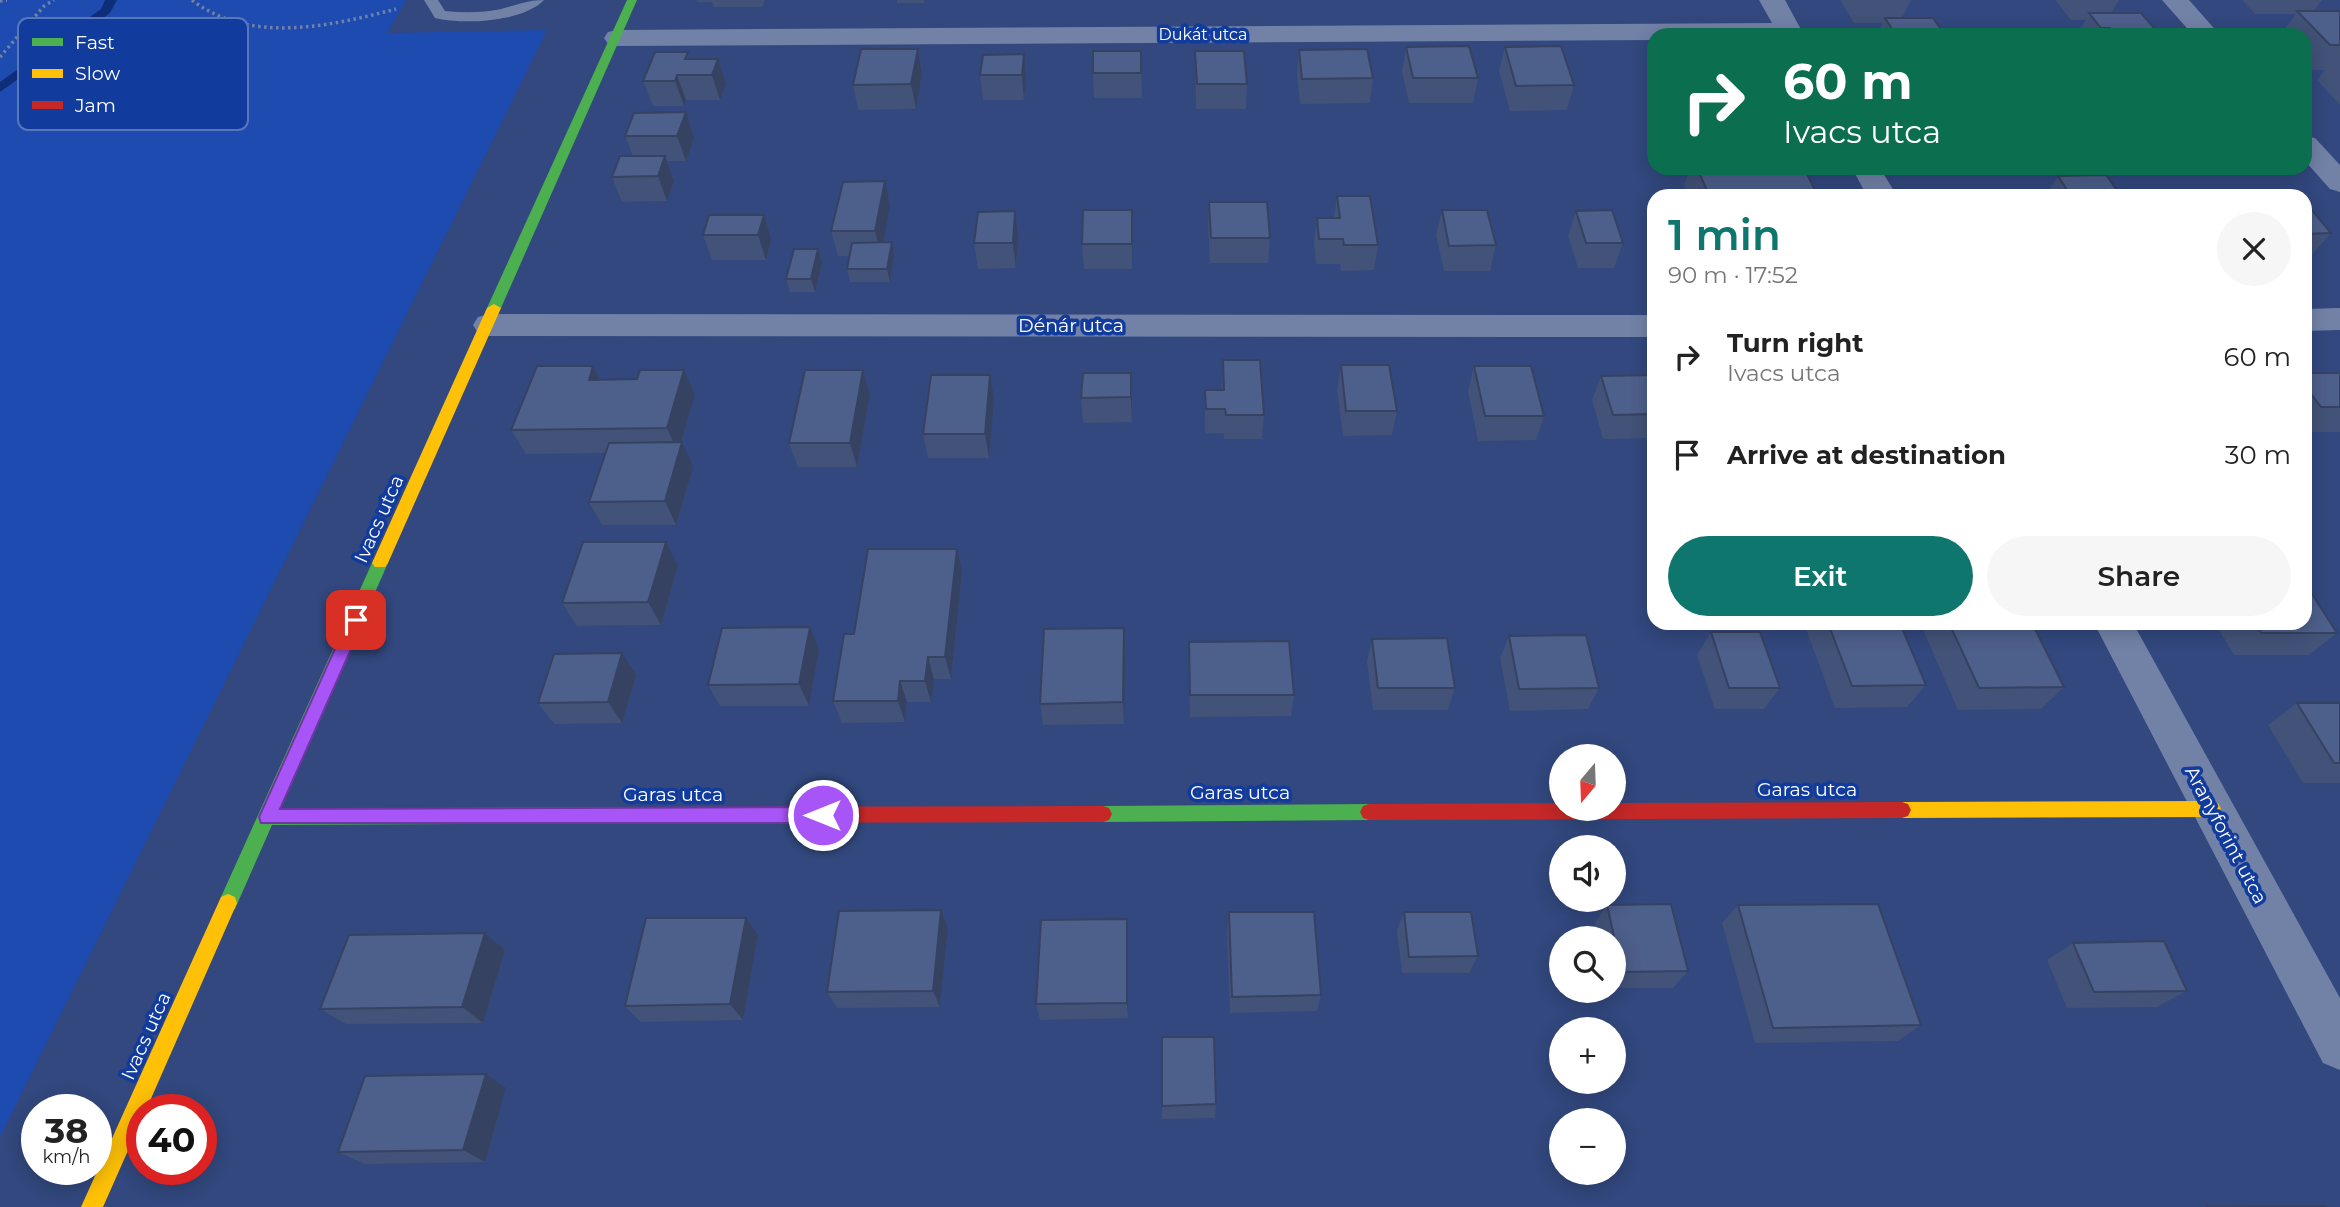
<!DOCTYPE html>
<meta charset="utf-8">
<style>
:root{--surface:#fff;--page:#f6f6f6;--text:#222;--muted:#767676;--accent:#0f766e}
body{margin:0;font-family:Montserrat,sans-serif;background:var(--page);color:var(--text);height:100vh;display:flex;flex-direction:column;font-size:26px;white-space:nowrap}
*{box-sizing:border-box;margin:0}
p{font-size:23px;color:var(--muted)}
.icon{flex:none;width:38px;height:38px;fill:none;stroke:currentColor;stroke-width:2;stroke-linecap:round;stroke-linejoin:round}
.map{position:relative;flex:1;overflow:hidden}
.details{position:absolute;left:1647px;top:189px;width:665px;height:441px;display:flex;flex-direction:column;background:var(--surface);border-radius:21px;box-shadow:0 4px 18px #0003}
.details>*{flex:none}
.hud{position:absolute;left:1647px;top:28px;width:665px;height:147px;border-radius:21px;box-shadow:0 4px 18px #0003;background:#0b6e4f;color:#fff;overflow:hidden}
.needle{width:46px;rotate:199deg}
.fabs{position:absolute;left:1549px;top:744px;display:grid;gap:14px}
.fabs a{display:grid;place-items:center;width:77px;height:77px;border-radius:50%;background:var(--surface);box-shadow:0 4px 18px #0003;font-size:35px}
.speed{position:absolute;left:21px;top:1094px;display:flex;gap:14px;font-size:35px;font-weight:700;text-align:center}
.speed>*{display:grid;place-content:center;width:91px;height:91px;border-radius:50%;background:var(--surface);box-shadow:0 4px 18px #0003;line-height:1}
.speed small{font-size:18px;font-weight:400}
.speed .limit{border:10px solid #d22;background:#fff;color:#111}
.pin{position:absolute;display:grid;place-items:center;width:60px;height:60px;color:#fff;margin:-30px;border-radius:14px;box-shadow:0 4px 10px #0006}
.me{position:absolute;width:77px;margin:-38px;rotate:270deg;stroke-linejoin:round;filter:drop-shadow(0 0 5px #0008)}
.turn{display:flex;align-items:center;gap:24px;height:147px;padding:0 21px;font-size:32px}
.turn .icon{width:91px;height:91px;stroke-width:2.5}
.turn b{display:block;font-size:49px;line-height:60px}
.round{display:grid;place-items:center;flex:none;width:74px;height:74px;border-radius:37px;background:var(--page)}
.head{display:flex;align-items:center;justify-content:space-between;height:119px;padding:0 21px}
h1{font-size:42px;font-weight:600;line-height:52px;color:var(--accent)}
.cta{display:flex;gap:14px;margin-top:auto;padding:14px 21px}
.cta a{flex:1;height:80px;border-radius:42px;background:var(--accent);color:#fff;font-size:28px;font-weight:600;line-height:80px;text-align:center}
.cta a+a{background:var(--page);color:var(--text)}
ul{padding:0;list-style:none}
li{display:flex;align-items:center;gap:21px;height:98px;padding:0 21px}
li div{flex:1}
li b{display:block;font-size:26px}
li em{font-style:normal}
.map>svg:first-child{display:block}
.green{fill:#1d4bb0}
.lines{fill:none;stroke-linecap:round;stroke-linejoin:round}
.stream{fill:#0f2e7a;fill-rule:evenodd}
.path{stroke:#7282a7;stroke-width:3.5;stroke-dasharray:2.5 3.5;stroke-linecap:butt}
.lane{fill:#7282a7;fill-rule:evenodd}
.street{fill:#7282a7;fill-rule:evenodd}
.fast{fill:#4caf50;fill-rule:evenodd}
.slow{fill:#ffc107;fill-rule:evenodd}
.jam{fill:#c62828;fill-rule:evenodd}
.wall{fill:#425278}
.shaded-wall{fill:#364261}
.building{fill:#4d5f8b;stroke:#364261;stroke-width:2}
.route{fill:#a855f7;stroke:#6d37a1;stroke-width:2}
.labels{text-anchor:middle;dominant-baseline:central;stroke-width:7;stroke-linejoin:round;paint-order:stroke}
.far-street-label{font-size:16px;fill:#fff;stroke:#123b9e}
.street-label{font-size:19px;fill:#fff;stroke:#123b9e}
.key{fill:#123b9e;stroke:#5976bb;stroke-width:2}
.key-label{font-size:19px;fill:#fff}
</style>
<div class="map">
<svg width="2340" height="1207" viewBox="0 0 2340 1207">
<rect width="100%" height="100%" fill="#32487e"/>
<!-- green -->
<path class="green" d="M0,0H406L387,33L547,30L0,1137Z"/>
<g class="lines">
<!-- stream -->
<path class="stream" d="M105,0H117L110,13L0,92V82L101,9Z"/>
<!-- path -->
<g class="path">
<path d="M192,0C250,45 331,26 396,9"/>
<path d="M0,1L7,0"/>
<path d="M0,57L44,6L54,0"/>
</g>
<!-- lane -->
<path class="lane" d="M424,0H438L445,11C464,13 483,13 501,9C517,5 528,0 544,0C523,22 463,25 435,18Z"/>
<!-- street -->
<g class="street">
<path d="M1759,0H1785L1804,35H1654V40L617,46L608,44L604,38L608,32L617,30L1772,23Z"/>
<path d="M2162,0H2189L2220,35H2193Z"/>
<path d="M2305,136L2315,138L2340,165V192L2330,189L2305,161Z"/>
<path d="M1852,168H1880L1897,196H1867Z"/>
<path d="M2340,308V330L2305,331V309Z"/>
<path d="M489,314L1654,315V337L489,336L478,333L473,325L478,317Z"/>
<path d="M2094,623H2133L2340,998V1070L2323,1063Z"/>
</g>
<!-- fast -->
<g class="fast">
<path d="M627,0H637L501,308L499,311H489L487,308Z"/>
<path d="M380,557L385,559L388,563L279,809L674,807L680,809L683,815L680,821L674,823L272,825L235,909L228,912L221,909L219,903L221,897L372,563L375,559Z"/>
<path d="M1369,804L1375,806L1378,812L1375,818L1369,820L1103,822L1097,820L1094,814L1097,808L1103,806Z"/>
</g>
<!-- slow -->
<g class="slow">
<path d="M494,304L501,308L388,563L385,567H375L372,563L487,308Z"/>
<path d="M2212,801L2218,803L2221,809L2218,815L2212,817L1902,818L1896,816L1893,810L1896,804L1902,802Z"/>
<path d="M228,894L235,897L237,903L146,1110H142V1119L103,1207H81L221,897Z"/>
</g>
<!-- jam -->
<g class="jam">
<path d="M1902,802L1908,804L1911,810L1908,816L1902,818L1369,820L1363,818L1360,812L1363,806L1369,804L1561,803V808H1614V803Z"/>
<path d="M1103,806L1109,808L1112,814L1109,820L1103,822L674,823L668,821L665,815L668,809L674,807Z"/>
</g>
</g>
<!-- wall -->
<g class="wall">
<path d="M696,0H765L762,7H714L712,2H697Z"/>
<rect x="897" y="0" width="27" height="3"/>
<path d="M1840,0H1911L1902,18L1945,35H1877L1883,23H1854Z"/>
<path d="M2055,0H2119L2111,13L2155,29L2166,35H2076L2086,20H2071Z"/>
<path d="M2242,0H2322L2314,11H2340V105L2317,80L2325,70H2311L2305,63V35H2280L2296,14H2255Z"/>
<path d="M1406,47L1478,78L1473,103H1409L1402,72Z"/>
<path d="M1505,47L1574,85L1567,110L1510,111L1499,71Z"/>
<path d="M918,49L922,74L916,109L858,110L853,85Z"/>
<path d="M1299,50L1373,78L1370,103L1300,104L1297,75Z"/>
<path d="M1141,51L1142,98H1094L1093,73Z"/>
<path d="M1195,51L1247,84L1246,109H1196Z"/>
<path d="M1024,54L1026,79L1024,100H983L980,75Z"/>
<path d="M690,59L726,84L720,100H686L684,106H653L643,81Z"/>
<path d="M686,112L694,138L686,161H667L674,181L667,201L622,202L612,177L633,156L625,136Z"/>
<path d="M1691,168H1804L1817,194L1816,196H1689L1684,185Z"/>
<path d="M2058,176L2121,196H2045Z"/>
<path d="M1337,196L1378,245L1374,270L1341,271L1340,264H1316L1314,243L1317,218H1334Z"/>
<path d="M1209,202L1270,238L1268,263H1210L1208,227Z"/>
<path d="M2305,202L2331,233L2309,258H2305Z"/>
<path d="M890,207L883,243L894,256L890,282H850L847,269L849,256H838L831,231Z"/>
<path d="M1442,210L1496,245L1490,271H1444L1436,235Z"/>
<path d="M1576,211L1623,243L1614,268H1578L1568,236Z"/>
<path d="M709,215L771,240L766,260H712L703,235Z"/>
<path d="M1133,235L1132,269H1084L1082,244Z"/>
<path d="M1018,237L1016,268L978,269L974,243Z"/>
<path d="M818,249L822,262L815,292H790L786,279Z"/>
<path d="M1223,360L1264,415L1262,439H1224V433L1205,434V390H1222Z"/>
<path d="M1341,365L1397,411L1392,435L1343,436L1337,390Z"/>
<path d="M593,366L600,380L637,379L684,370L695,395L681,442L693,467L676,525H602L589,502L606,453L526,454L511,430Z"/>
<path d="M1474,366L1544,416L1536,440L1478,441L1468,391Z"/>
<path d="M863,370L870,394L857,467H798L789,443Z"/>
<path d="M1131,373L1132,422L1083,423L1081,398Z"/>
<rect x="2305" y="373" width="35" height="59"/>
<path d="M1654,375V438L1603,439L1592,400L1601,376Z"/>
<path d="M994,400L989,458H928L923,434Z"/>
<path d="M678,565L661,625L577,626L562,603Z"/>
<path d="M962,572L951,679H934L931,702H907L905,722L842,723L833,701L854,634Z"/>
<path d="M1811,623H1900L1926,685L1907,707L1835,708L1806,629Z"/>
<path d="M1920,623H2032L2064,687L2041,709L1958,710Z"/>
<path d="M2215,623H2305L2337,633L2309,655H2234Z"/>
<path d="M1711,632L1780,688L1764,709H1715L1697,655Z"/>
<path d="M1509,636L1599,688L1588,709L1510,711L1500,658Z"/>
<path d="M1372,639L1455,688L1448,710H1373L1367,661Z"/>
<path d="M1189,642L1294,695L1291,716L1190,717Z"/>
<path d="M819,650L809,706H720L708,685Z"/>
<path d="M1125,651L1124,724L1043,725L1040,704Z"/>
<path d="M636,675L622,723L554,724L538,703Z"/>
<path d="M2297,703H2340V783H2303L2268,725Z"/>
<path d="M1607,905L1688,971L1673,988H1614V938H1598L1595,923Z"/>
<path d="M1738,905L1921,1025L1898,1041L1755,1043L1722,923Z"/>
<path d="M941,910L948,928L940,1007L837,1008L827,992Z"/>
<path d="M1229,912L1321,995L1317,1011L1230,1013L1227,930Z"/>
<path d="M1404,912L1478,956L1469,973H1402L1397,930Z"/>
<path d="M746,918L758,935L743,1020L641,1022L625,1006Z"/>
<path d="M1127,919L1128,937V1018L1040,1020L1036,1004Z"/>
<path d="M485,933L505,950L483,1023L346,1024L320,1009Z"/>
<path d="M2073,943L2187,991L2157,1007L2067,1008L2047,960Z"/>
<path d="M1162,1037L1216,1104L1215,1118L1162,1119Z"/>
<path d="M506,1088L485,1162L365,1164L338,1152Z"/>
</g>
<!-- shaded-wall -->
<g class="shaded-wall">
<path d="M918,49L922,74L916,109L911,84Z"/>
<path d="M1024,54L1026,79L1024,100L1022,75Z"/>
<path d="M718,59L726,84L720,100L712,75Z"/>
<path d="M677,75L686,100L684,106L675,81Z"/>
<path d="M686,112L694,138L686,161L677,136Z"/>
<path d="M665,156L674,181L667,201L658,176Z"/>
<path d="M885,181L890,207L881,256L875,231Z"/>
<path d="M1132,210L1133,235L1132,269Z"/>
<path d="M1015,211L1018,237L1016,268L1013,243Z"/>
<path d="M764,215L771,240L766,260L758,235Z"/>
<path d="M892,242L894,256L890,282L887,269Z"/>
<path d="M818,249L822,262L815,292L811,279Z"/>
<path d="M593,366L605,390L589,380Z"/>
<path d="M684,370L695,395L678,452L667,428Z"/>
<path d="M863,370L870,394L857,467L850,443Z"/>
<path d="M1131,373L1132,398V422L1131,397Z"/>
<path d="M990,375L994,400L989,458L985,434Z"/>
<path d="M682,442L693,467L676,525L665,501Z"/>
<path d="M666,542L678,565L661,625L648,602Z"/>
<path d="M957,549L962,572L951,679L945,657Z"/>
<path d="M810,627L819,650L809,706L799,684Z"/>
<path d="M1124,628L1125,651L1124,724L1123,702Z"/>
<path d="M622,653L636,675L622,723L608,702Z"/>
<path d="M928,657L934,679L931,702L925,681Z"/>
<path d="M900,681L907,702L905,722L898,701Z"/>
<path d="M941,910L948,928L940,1007L933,991Z"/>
<path d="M746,918L758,935L743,1020L730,1004Z"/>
<path d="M1127,919L1128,937V1018L1127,1003Z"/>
<path d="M485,933L505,950L483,1023L462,1007Z"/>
<path d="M486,1074L506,1088L485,1162L463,1150Z"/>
</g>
<!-- building -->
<g class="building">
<path d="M2297,11H2340V45H2330Z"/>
<path d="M2089,13H2141L2155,29H2161L2166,35H2117L2110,28H2101Z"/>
<path d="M1885,18H1933L1945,35H1896Z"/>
<path d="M1469,46L1478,78H1413L1406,47Z"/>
<path d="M1561,46L1574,85L1516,86L1505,47Z"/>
<path d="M861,49H918L911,84L853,85Z"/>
<path d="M1367,49L1373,78L1302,79L1299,50Z"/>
<rect x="1093" y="51" width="48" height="22"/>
<path d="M1195,51H1244L1247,84H1197Z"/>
<path d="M655,52H688L685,59H718L712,75H677L675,81H643Z"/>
<path d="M1024,54L1022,75H980L983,55Z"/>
<path d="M686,112L677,136H625L634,113Z"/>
<path d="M620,156H665L658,176L612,177Z"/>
<path d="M1697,168H1804L1817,194L1709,195Z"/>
<path d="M2106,175L2121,196H2071L2058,176Z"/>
<path d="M885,181L875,231H831L843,182Z"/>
<path d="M1337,196H1370L1378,245H1344L1343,239H1319L1317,218H1340Z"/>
<path d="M1209,202H1267L1270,238H1211Z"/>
<path d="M2305,202L2331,233L2305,234Z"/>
<path d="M1083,210H1132V244H1082Z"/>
<path d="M1442,210H1487L1496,245L1449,246Z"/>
<path d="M1612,210L1623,243H1586L1576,211Z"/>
<path d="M1015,211L1013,243H974L978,212Z"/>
<path d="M709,215H764L758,235H703Z"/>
<path d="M892,242L887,269H847L852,243Z"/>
<path d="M794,249H818L811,279H786Z"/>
<path d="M1223,360H1260L1264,415H1226L1225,409H1206L1205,390H1224Z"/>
<path d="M1341,365H1389L1397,411H1346Z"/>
<path d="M537,366H593L589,380L637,379L640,370H684L667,428L511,430Z"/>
<path d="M1474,366H1531L1544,416H1485Z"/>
<path d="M805,370H863L850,443H789Z"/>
<path d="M1083,373H1131V397L1081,398Z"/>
<path d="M2305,373H2340V407H2321L2305,386Z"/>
<path d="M931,375H990L985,434H923Z"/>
<path d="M1654,375V414L1613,415L1601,376Z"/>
<path d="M682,442L665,501L589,502L609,443Z"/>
<path d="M583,542H666L648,602L562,603Z"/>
<path d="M868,549H957L945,657H928L925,681H900L898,701H833L844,634H854Z"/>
<path d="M2305,583L2337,633H2261L2255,623H2305Z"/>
<path d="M1828,623H1900L1926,685L1852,686Z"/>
<path d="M1949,623H2032L2064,687L1979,688Z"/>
<path d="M810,627L799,684L708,685L722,628Z"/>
<path d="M1124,628L1123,702L1040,704L1044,629Z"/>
<path d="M1711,632H1760L1780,688H1729Z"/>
<path d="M1586,635L1599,688L1519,689L1509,636Z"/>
<path d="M1447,638L1455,688H1378L1372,639Z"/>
<path d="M1289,641L1294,695H1190L1189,642Z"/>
<path d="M622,653L608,702L538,703L554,654Z"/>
<path d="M2297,703H2340V763H2334Z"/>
<path d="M1671,904L1688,971L1622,972L1607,905Z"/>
<path d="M1878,904L1921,1025L1773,1028L1738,905Z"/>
<path d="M941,910L933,991L827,992L839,911Z"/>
<path d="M1229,912H1314L1321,995L1232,997Z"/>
<path d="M1404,912H1471L1478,956L1409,957Z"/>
<path d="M646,918H746L730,1004L625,1006Z"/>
<path d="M1127,919V1003L1036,1004L1041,920Z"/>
<path d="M485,933L462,1007L320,1009L349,935Z"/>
<path d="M2164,941L2187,991L2094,992L2073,943Z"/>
<path d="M1162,1037H1214L1216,1104L1162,1106Z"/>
<path d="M486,1074L463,1150L338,1152L365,1076Z"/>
<path d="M2325,1206L2326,1207H2205Z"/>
</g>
<!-- route -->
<path class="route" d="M356,614L364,620L280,809L823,807L830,809L832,815L830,821L823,823H261L259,817L348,620Z"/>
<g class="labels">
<!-- far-street labels -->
<g class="far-street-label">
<text x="1203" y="34">Dukát utca</text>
</g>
<!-- street labels -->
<g class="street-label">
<text x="1071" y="325">Dénár utca</text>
<text transform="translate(379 519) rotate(-66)">Ivacs utca</text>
<text x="1807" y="789">Garas utca</text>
<text x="1240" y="792">Garas utca</text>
<text x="673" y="794">Garas utca</text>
<text transform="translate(2226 835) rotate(62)">Aranyforint utca</text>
<text transform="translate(146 1036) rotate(-66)">Ivacs utca</text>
</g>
</g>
<!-- legend -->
<rect x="18" y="18" width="230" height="112" rx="10" class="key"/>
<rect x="32" y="38" width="31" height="8" fill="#4caf50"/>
<rect x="32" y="69" width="31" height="9" fill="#ffc107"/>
<rect x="32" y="101" width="31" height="8" fill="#c62828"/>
<g class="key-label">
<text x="75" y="49">Fast</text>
<text x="75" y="80">Slow</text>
<text x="75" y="112">Jam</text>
</g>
</svg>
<div class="fabs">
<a><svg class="needle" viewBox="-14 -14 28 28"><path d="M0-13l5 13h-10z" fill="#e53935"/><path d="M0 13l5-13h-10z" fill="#767676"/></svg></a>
<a><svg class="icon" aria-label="sound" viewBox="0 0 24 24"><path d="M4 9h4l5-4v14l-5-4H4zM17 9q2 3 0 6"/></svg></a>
<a><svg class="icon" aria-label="search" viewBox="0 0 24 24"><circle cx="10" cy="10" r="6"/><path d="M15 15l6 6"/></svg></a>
<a>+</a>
<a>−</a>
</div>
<div class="speed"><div>38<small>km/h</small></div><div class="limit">40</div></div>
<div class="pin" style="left:356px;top:620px;background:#d93025"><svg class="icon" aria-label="arrive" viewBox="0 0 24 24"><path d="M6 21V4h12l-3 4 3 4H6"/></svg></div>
<svg class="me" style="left:823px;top:815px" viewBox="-20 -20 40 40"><circle r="17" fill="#a855f7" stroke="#fff" stroke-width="3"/><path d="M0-11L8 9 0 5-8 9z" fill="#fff"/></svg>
<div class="hud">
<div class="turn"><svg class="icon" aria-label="right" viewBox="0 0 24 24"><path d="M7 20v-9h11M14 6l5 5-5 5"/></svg><div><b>60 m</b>Ivacs utca</div></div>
</div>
<section class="details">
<div class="head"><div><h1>1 min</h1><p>90 m · 17:52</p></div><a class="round"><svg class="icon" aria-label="close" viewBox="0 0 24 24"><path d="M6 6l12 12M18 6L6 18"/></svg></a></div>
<ul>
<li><svg class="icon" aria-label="right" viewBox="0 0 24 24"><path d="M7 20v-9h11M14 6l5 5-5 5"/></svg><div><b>Turn right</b><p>Ivacs utca</p></div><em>60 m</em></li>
<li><svg class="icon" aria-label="arrive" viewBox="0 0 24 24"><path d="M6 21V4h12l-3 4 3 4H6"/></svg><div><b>Arrive at destination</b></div><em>30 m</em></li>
</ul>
<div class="cta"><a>Exit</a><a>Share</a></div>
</section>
</div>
